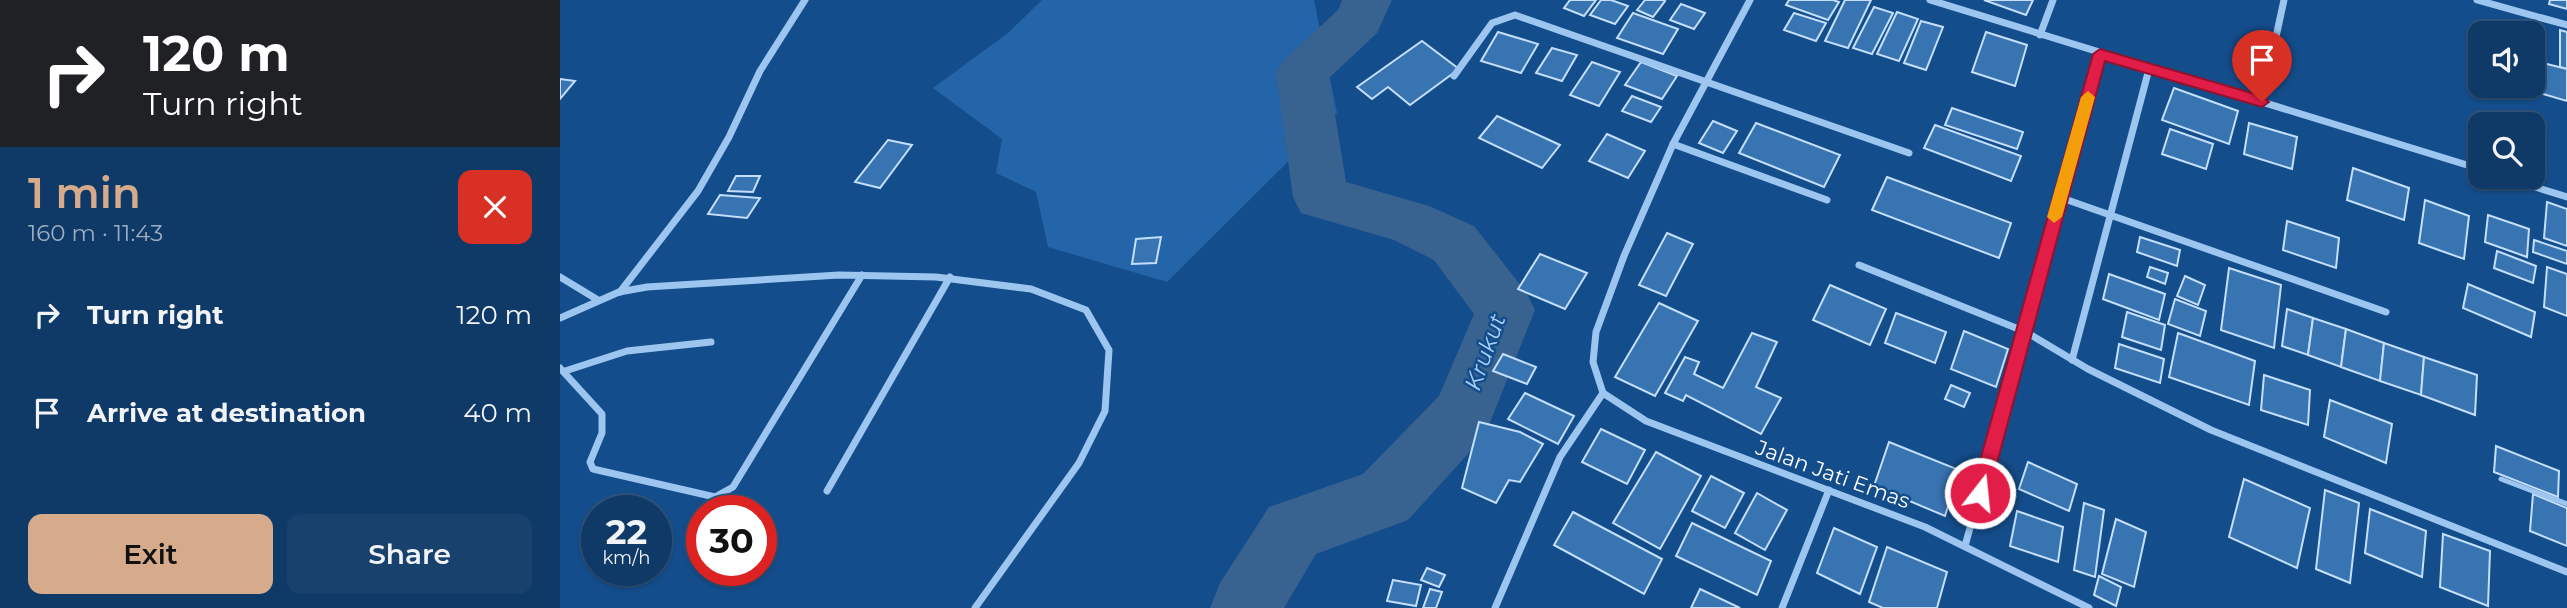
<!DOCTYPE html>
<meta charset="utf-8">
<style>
:root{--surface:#0f3a68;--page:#18416e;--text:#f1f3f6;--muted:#9badc0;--line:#2f547c;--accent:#d6ab8b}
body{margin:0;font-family:Montserrat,sans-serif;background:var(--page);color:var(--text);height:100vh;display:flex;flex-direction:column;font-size:26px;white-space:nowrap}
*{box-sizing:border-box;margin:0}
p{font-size:23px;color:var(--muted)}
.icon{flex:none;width:38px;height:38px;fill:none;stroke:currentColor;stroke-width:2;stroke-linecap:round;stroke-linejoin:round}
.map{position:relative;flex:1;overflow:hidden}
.side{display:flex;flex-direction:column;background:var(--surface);width:560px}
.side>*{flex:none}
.hud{background:#202124;color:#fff;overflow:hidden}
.tools{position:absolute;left:1908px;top:21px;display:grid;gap:14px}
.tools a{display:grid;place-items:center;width:77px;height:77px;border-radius:14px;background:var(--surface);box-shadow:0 2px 5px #0004,0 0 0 2px var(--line);font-size:35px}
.speed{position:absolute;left:21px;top:495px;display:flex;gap:14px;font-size:35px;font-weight:700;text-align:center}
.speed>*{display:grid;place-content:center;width:91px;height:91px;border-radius:50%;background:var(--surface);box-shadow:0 2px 5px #0004,0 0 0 2px var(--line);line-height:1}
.speed small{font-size:18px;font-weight:400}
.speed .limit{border:10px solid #d22;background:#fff;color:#111}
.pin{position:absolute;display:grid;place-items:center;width:60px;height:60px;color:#fff;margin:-72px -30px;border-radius:50% 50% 50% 0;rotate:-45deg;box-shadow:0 0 7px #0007}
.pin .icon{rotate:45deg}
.me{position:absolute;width:77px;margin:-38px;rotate:16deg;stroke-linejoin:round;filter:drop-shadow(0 0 5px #0008)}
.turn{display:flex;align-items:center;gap:24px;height:147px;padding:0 28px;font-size:32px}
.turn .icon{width:91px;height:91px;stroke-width:2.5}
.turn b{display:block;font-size:49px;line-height:60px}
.round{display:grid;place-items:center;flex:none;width:74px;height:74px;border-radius:14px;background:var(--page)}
.summary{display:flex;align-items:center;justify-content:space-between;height:119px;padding:0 28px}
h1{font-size:42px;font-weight:600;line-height:52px;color:var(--accent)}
.cta{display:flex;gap:14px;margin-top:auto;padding:14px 28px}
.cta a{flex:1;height:80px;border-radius:14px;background:var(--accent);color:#111;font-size:28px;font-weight:600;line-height:80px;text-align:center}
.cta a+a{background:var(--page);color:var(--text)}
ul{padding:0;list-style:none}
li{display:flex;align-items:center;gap:21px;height:98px;padding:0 28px}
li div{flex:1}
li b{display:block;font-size:26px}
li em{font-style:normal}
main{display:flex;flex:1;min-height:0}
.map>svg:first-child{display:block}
.green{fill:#2365a8}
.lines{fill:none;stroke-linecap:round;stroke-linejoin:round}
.river{fill:#386290;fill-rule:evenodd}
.building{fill:#3874b2;stroke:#c3dffb;stroke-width:2}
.service{stroke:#9cc6f0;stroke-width:5}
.minor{stroke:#9cc6f0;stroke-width:7}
.route{fill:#e11d48;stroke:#92132f;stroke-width:2}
.slow{fill:#f59e0b}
.labels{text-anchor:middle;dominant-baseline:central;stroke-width:5;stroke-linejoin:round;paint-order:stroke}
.street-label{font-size:21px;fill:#fff;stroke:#144d8b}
.water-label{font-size:23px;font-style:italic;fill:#a8d0f7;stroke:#144d8b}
</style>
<main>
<section class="side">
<div class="hud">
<div class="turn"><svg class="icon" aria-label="right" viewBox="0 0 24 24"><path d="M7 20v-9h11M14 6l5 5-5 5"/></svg><div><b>120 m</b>Turn right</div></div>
</div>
<div class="summary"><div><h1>1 min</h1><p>160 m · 11:43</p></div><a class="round" style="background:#d93025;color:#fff"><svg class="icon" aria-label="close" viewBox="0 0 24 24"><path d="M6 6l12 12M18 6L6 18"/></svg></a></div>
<ul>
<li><svg class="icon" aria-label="right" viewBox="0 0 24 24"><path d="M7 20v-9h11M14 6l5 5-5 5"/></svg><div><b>Turn right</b></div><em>120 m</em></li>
<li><svg class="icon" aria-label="arrive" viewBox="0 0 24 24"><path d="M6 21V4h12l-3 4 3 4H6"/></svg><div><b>Arrive at destination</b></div><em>40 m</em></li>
</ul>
<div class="cta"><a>Exit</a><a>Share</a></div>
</section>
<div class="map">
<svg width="2007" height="608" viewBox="0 0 2007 608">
<rect width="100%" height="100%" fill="#144d8b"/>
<!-- green -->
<path class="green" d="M482,0H754L777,113L607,282L488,247L476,192L436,173L442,139L373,88L448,33Z"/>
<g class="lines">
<!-- river -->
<path class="river" d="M782,0H832L817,33L769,78L786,182L869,206L914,226L966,292L975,310L925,435L848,520L756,554L724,608H650L660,583L709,507L803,474L879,396L914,314L874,260L834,240L741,213L733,197L716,73L724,60L778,10Z"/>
</g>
<!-- building -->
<g class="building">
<path d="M1010,0H1036L1024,16L1004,8Z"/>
<path d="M1041,0H1051L1068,6L1055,24L1030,15Z"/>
<path d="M1085,0H1103L1105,1L1093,17L1077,10Z"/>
<path d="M1229,0H1273L1279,2L1268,20L1226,5Z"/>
<path d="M1285,0H1311L1288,48L1265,41Z"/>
<path d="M1424,0H1473L1466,15Z"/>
<path d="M1990,0H2007V9L1989,4Z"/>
<path d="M1121,4L1145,13L1134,29L1110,20Z"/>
<path d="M1314,7L1333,13L1312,54L1293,48Z"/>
<path d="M1337,12L1358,19L1339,61L1317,54Z"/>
<path d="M1073,13L1118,29L1103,54L1057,38Z"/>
<path d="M1234,13L1266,23L1256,41L1224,30Z"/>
<path d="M1361,21L1383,27L1366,70L1344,63Z"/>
<path d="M2000,30L2007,32V69L2000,67Z"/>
<path d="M938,32L978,44L961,73L921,61Z"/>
<path d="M1426,32L1467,45L1455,86L1412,72Z"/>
<path d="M862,41L899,69L850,105L828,87L812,99L797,87Z"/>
<path d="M992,48L1017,55L1002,81L976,73Z"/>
<path d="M1032,62L1060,72L1039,106L1010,95Z"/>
<path d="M1081,62L1117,76L1102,99L1065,85Z"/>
<path d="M1983,63L2007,69V101L1983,94Z"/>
<path d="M0,79L15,81L0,99Z"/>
<path d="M1614,88L1678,111L1669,144L1602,120Z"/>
<path d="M1072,96L1101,107L1091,122L1062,111Z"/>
<path d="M1392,108L1463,132L1457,149L1385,125Z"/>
<path d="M937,116L1000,145L982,168L919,138Z"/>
<path d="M1153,121L1177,131L1163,153L1139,143Z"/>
<path d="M1196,123L1280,155L1264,187L1179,153Z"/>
<path d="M1689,123L1737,137L1732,169L1684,154Z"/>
<path d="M1375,125L1461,156L1451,181L1364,148Z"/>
<path d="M1610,129L1653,144L1646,169L1602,154Z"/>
<path d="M1047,134L1085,151L1068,178L1029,161Z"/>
<path d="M328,140L352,145L320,188L295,182Z"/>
<path d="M1793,168L1849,188L1844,220L1787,200Z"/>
<path d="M176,176H200L193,192L168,191Z"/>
<path d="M1327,177L1451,223L1439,258L1312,210Z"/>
<path d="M160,195L200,198L187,218L148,214Z"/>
<path d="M1865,200L1909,216L1904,259L1859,243Z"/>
<path d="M1987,202L2007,209V246L1984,238Z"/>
<path d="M1928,215L1969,229L1967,257L1925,242Z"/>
<path d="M1727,221L1779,238L1776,268L1723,250Z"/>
<path d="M1107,233L1133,244L1106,296L1079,285Z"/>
<path d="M601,237L596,263L572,264L576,239Z"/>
<path d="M1580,237L1620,250L1617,266L1577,252Z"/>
<path d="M1974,240L2007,251V264L1973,252Z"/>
<path d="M1937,251L1976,266L1973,283L1934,268Z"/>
<path d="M980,254L1027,273L1005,309L958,289Z"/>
<path d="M1590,267L1608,273L1605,284L1587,277Z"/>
<path d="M1987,267L2007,274V316L1984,307Z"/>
<path d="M1669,268L1721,285L1714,348L1661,330Z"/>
<path d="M1549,274L1605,294L1599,320L1543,299Z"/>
<path d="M1625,276L1645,285L1638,305L1617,296Z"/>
<path d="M1908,284L1975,312L1971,337L1903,308Z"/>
<path d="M1270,285L1326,309L1310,345L1253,320Z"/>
<path d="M1615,299L1646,311L1640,336L1608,324Z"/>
<path d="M1099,303L1138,321L1095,396L1055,377Z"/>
<path d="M1727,309L1753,318L1748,355L1722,346Z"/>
<path d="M1567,312L1605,325L1601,350L1562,337Z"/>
<path d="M1336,313L1386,332L1375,363L1325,343Z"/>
<path d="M1753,318L1786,329L1781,367L1748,355Z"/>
<path d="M1786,329L1824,343L1820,381L1781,367Z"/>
<path d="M1404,331L1448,349L1436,387L1391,369Z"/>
<path d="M1192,333L1217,342L1196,387L1221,398L1201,434L1126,395L1123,401L1105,393L1125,357L1139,362L1134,374L1163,388Z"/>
<path d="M1618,333L1695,361L1689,405L1609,377Z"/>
<path d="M1824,343L1864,357L1861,395L1820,381Z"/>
<path d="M1559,344L1604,359L1600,383L1555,368Z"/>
<path d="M943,354L976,367L967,384L933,371Z"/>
<path d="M1864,357L1917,375L1915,415L1861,395Z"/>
<path d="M1704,375L1750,390L1748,425L1701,410Z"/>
<path d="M1391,385L1410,393L1404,407L1385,399Z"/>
<path d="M965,393L1014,416L998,444L948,419Z"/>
<path d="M1770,400L1832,424L1826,463L1764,437Z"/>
<path d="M919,422L960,432L983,444L960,482L949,480L936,503L902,488Z"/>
<path d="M1041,429L1085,450L1067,484L1022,462Z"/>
<path d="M1329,442L1399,470L1385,516L1314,486Z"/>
<path d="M1936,446L1999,471L1998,497L1934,472Z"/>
<path d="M1096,452L1141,476L1100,549L1053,523Z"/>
<path d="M1468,462L1517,484L1509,511L1459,489Z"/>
<path d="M1151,476L1184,493L1165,528L1132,511Z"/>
<path d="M1684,479L1750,508L1737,568L1669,537Z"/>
<path d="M1765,490L1799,503L1790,583L1756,569Z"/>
<path d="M1197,493L1227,510L1205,550L1175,533Z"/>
<path d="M1973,494L2007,508V546L1970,531Z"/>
<path d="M1524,503L1544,510L1535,577L1514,570Z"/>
<path d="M1810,509L1866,531L1862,577L1805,553Z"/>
<path d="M1457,511L1503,527L1498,562L1450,546Z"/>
<path d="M1013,512L1102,559L1084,594L994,545Z"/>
<path d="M1556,519L1586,532L1574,587L1542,574Z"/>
<path d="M1132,523L1211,561L1197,595L1116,556Z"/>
<path d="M1274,528L1317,547L1300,594L1257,573Z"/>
<path d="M1883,534L1930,551L1928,606L1880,587Z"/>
<path d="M1327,547L1387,572L1377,608H1323L1309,602Z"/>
<path d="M867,568L885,575L879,587L861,580Z"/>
<path d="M1539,576L1561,587L1556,606L1534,595Z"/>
<path d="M833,580L861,585L856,606L827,601Z"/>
<path d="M870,589L882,592L876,608H863Z"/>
<path d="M1140,589L1180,608H1131Z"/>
</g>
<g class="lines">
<!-- service -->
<path class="service" d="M1941,479L2007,504"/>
<!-- minor -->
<g class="minor">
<path d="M1370,0L1920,169"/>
<path d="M1917,0L2007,25"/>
<path d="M1480,35L1493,0"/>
<path d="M894,76L932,23L955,15L1349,153"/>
<path d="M1702,101L1724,0"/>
<path d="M1113,144L1267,200"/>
<path d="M1943,177L2007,197"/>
<path d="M1499,197L1826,312"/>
<path d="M1299,265L1466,332L1528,369L1651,430L2007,572"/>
<path d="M0,277L38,300"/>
<path d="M60,292L138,191L169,137L200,71L245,0"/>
<path d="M0,318L59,292L87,287L279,275L376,277L471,289L526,310L549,350L545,411L519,463L415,608"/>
<path d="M1512,360L1589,69"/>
<path d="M0,368L42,414V433L30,462L33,469L155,497L173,487L302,275"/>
<path d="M5,371L67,351L151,342"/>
<path d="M1043,393L1086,421L1365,527L1529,608"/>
<path d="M1043,393L1033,362L1036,332L1064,256L1113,144L1190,0"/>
<path d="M267,491L390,277"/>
<path d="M1405,546L1540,54"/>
<path d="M935,608L1000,457L1043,393"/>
<path d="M1222,608L1269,490"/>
</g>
</g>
<!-- route -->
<path class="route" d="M1540,49L1702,96L1709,102L1702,107L1545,61L1429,493L1426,498L1420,501L1414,498L1411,493L1533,54Z"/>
<!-- slow -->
<path class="slow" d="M1528,91L1535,97L1502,217L1494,223L1487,217L1521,97Z"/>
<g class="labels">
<!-- street labels -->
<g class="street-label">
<text transform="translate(1273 474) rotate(20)">Jalan Jati Emas</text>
</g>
<!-- water labels -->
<g class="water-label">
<text transform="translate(925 352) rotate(-70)">Krukut</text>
</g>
</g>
</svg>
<div class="tools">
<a><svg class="icon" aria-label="sound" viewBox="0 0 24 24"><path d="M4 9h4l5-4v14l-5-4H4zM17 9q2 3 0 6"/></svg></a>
<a><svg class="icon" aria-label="search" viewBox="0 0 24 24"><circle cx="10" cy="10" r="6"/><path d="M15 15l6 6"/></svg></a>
</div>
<div class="speed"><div>22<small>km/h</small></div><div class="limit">30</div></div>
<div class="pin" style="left:1702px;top:102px;background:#d93025"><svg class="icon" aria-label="arrive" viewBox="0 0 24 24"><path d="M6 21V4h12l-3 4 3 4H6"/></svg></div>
<svg class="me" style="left:1420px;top:493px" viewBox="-20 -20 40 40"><circle r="17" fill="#e11d48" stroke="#fff" stroke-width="3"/><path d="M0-11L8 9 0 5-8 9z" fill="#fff"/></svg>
</div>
</main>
